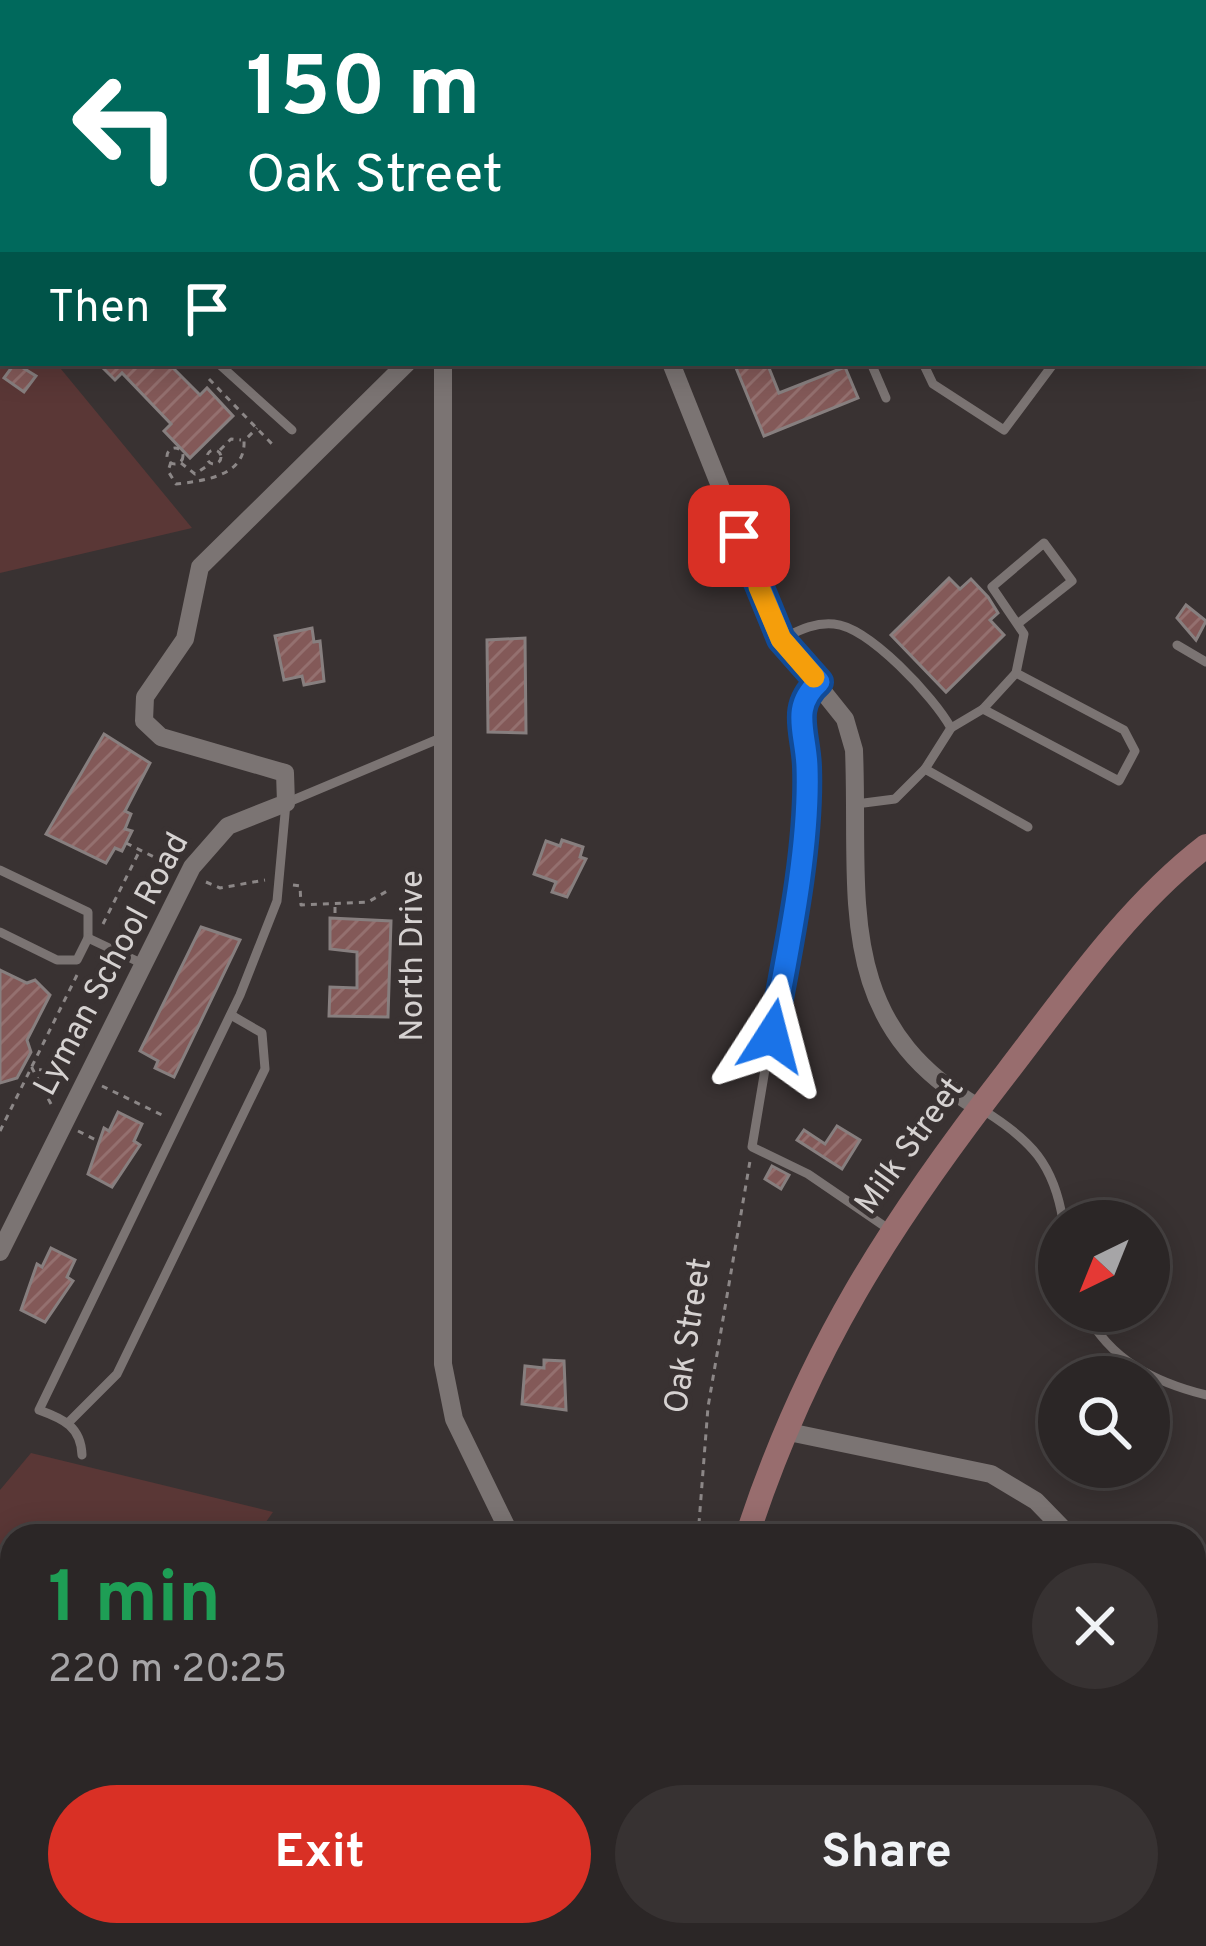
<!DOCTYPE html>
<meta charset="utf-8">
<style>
:root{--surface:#2b2626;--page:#373232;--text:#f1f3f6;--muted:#a6a5a7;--line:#474343;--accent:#d93025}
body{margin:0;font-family:Overpass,sans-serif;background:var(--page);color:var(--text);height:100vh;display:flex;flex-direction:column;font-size:45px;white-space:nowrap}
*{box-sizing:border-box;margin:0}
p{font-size:39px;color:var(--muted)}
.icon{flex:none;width:66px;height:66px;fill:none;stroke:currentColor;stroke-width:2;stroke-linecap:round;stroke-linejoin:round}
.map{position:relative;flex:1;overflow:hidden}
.panel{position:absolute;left:0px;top:1524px;width:1206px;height:423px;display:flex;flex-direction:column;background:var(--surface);border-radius:36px 36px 0 0;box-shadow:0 6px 30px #0003,0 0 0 3px var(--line)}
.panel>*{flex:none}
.guide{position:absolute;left:0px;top:0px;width:1206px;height:366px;box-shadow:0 6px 30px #0003,0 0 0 3px var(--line);background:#00695c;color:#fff;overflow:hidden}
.needle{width:78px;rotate:223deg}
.controls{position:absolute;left:1038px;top:1200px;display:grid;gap:24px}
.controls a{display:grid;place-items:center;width:132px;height:132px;border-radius:50%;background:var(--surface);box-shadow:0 6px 30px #0003,0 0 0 3px var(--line);font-size:60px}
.pin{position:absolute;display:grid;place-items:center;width:102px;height:102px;color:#fff;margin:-51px;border-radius:24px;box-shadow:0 6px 18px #0006}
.me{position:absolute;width:132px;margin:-66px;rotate:9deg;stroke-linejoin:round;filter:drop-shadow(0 0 9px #0008)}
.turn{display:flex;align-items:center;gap:42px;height:252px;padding:0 48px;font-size:54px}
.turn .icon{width:156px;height:156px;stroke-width:2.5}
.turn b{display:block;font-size:84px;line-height:102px}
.then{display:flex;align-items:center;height:114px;padding:0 48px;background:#0003;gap:24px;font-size:45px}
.round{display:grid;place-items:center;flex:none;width:126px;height:126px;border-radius:63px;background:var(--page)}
.headline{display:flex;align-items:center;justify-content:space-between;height:204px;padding:0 48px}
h1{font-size:72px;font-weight:700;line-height:90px;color:#1e9e55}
.cta{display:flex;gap:24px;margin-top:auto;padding:24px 48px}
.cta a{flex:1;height:138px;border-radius:72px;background:var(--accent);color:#fff;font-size:48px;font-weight:700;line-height:138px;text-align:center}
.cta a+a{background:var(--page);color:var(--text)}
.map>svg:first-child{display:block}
.green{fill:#5a3736}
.building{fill:url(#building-hatch);stroke:#877f7f;stroke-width:3}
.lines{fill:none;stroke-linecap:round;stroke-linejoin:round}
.path{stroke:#8c8787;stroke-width:3;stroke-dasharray:6 6;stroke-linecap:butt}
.service{stroke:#7b7473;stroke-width:9}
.minor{stroke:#7b7473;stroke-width:18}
.secondary{stroke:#986d6e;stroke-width:24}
.route-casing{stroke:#114b97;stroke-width:30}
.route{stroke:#1a73e8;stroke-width:21}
.slow{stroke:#f59e0b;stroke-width:21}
.labels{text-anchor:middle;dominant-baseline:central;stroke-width:10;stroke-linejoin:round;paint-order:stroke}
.street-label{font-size:33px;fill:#d6d2d1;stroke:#393232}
</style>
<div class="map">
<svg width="1206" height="1946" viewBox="0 0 1206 1946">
<defs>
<pattern id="building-hatch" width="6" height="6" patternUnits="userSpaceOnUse" patternTransform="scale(3)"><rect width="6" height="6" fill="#835958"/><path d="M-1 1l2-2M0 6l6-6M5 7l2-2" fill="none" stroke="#94706f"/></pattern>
</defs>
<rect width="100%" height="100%" fill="#393232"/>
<!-- green -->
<g class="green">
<path d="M0,295L3,363H56L192,528L0,573Z"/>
<path d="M31,1453L273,1512L256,1536H12V1935H369L427,1946H0V1490Z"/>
<path d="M516,1935H655L653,1946H513Z"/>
</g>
<!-- building -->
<g class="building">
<path d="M15,363L36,376L24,392L4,378Z"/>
<path d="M98,363H168L200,395L207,388L233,416L190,458L164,431L171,424L122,373L115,380Z"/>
<path d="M734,363H767L779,393L845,367L858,398L764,436Z"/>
<path d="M949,578L960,589L971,579L988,597L998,613L990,620L1004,635L946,692L891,635Z"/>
<path d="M1186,605L1206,621L1196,640L1177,618Z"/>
<path d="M312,628L314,642L320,641L324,681L304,685L302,676L284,680L275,636Z"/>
<path d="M525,638L526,733L488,732L487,640Z"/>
<path d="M104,734L150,763L125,811L131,814L125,829L132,831L122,851L115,848L106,863L46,834Z"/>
<path d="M562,840L583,847L580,857L586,859L567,897L552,892L556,882L534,874L546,841L560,846Z"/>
<path d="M330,918L391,921L388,1017L329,1016L330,987L357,988V952L330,949Z"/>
<path d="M201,927L240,940L174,1077L155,1068L158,1061L140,1051Z"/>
<path d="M0,970L27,983L35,980L50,995L27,1040L31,1052L17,1078L0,1083Z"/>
<path d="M118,1112L142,1124L134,1141L140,1145L112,1187L88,1174L104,1128L109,1131Z"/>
<path d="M837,1126L860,1140L842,1169L797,1140L804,1130L825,1144Z"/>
<path d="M772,1166L789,1175L781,1189L765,1179Z"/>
<path d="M51,1248L75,1260L67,1277L73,1281L45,1322L21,1310L37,1264L42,1267Z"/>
<path d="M544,1360L564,1361L566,1410L522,1404L525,1366L544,1368Z"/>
</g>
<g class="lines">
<!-- path -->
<g class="path">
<path d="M429,3L430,0"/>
<path d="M209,379L272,444"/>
<circle cx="175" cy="456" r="8"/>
<path d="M220,450L231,439L241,440"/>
<circle cx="214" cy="457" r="7"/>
<path d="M171,462L168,471L176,484C203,481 246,476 244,441L257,428"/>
<path d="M181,463L195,474L210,464"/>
<path d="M126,843L170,865"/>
<path d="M206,882L220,888L265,880"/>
<path d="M293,885L300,886L301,905L368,902L389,890"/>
<path d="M335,907V918"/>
<path d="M103,924L140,850"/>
<path d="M102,1086L164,1116"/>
<path d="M51,1104L32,1068L71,1076"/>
<path d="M0,1131L77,975"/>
<path d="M78,1131L98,1141"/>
<path d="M698,1536L708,1407L750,1161"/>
</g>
<!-- service -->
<g class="service">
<path d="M188,0L192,3"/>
<path d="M628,0V3"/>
<path d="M19,3L21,0"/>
<path d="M564,3L565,0"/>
<path d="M1203,149L1206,145"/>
<path d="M195,363H222"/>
<path d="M871,363L886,398"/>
<path d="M923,363L933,384L1004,430L1054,363"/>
<path d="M220,365L292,430"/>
<path d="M781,639C798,631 814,622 834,624C869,627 934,697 951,728L925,769"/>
<path d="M1177,645L1206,662"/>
<path d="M817,684L801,698L799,713L806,750V825L752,1147L808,1174L890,1230"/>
<path d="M983,709L1016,673"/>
<path d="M951,728L983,709L1119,781L1135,751L1124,730L1016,673L1024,634L992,587L1044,543L1072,581L1020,622"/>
<path d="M856,804L895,799L925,769L1028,827"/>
<path d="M0,870L88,912V938L77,960H57L0,932"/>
<path d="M88,938L143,964"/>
<path d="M983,1110C1031,1140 1054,1164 1063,1221"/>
<path d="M1085,1311C1110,1360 1154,1382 1206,1395"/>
<path d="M69,1422L117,1374L265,1069L262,1033L231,1015"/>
<path d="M82,1455C81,1427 64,1419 39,1410L240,995L277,901L286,803L443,737"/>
</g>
<!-- minor -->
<g class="minor">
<path d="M289,0L293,3"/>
<path d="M522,0L523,3"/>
<path d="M443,363V1364L454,1419L511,1536"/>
<path d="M671,363L781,639L845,719L854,750C860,896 831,1022 978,1107"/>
<path d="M0,1252L192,867L228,826L286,803L285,773L161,737L144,721L145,697L185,639L200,567L407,363"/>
<path d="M784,1431L991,1474L1036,1501L1070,1536"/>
<path d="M895,1935L922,1946"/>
<path d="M1086,1935L1089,1946"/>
</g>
<!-- secondary -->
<g class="secondary">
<path d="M747,1536C807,1352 890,1223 1008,1071C1068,993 1128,906 1206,846"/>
<path d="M671,1946L673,1935"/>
</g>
</g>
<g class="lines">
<defs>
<path id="route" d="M739,536L781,639L819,682C790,708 806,732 807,767C810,850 787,954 772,1036"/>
</defs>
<!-- route casing -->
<use href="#route" class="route-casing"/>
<!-- route -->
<use href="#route" class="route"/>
<!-- slow -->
<path class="slow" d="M759,587L781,639L814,677"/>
</g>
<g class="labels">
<!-- street labels -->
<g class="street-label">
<text transform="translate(414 956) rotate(-90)">North Drive</text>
<text transform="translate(113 965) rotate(-62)">Lyman School Road</text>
<text transform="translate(911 1147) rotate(-54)">Milk Street</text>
<text transform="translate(690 1336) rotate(-81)">Oak Street</text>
</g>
</g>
</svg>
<div class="controls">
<a><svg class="needle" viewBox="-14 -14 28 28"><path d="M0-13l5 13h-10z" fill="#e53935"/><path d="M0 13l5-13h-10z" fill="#a6a5a7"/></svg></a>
<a><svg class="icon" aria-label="search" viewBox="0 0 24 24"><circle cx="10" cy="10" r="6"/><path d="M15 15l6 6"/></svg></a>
</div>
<div class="pin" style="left:739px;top:536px;background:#d93025"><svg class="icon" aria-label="arrive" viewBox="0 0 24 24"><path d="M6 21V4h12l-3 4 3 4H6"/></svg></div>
<svg class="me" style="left:772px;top:1036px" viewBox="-20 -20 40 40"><path d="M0-17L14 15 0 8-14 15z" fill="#1a73e8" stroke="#fff" stroke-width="4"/></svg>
<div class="guide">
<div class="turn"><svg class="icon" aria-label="left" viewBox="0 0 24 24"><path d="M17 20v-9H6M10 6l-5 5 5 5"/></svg><div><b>150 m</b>Oak Street</div></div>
<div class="then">Then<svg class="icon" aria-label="arrive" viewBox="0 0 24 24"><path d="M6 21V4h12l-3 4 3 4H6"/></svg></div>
</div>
<section class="panel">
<div class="headline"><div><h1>1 min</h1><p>220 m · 20:25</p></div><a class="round"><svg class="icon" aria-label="close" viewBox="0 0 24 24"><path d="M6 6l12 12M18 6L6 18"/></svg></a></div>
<div class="cta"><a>Exit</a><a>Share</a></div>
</section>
</div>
